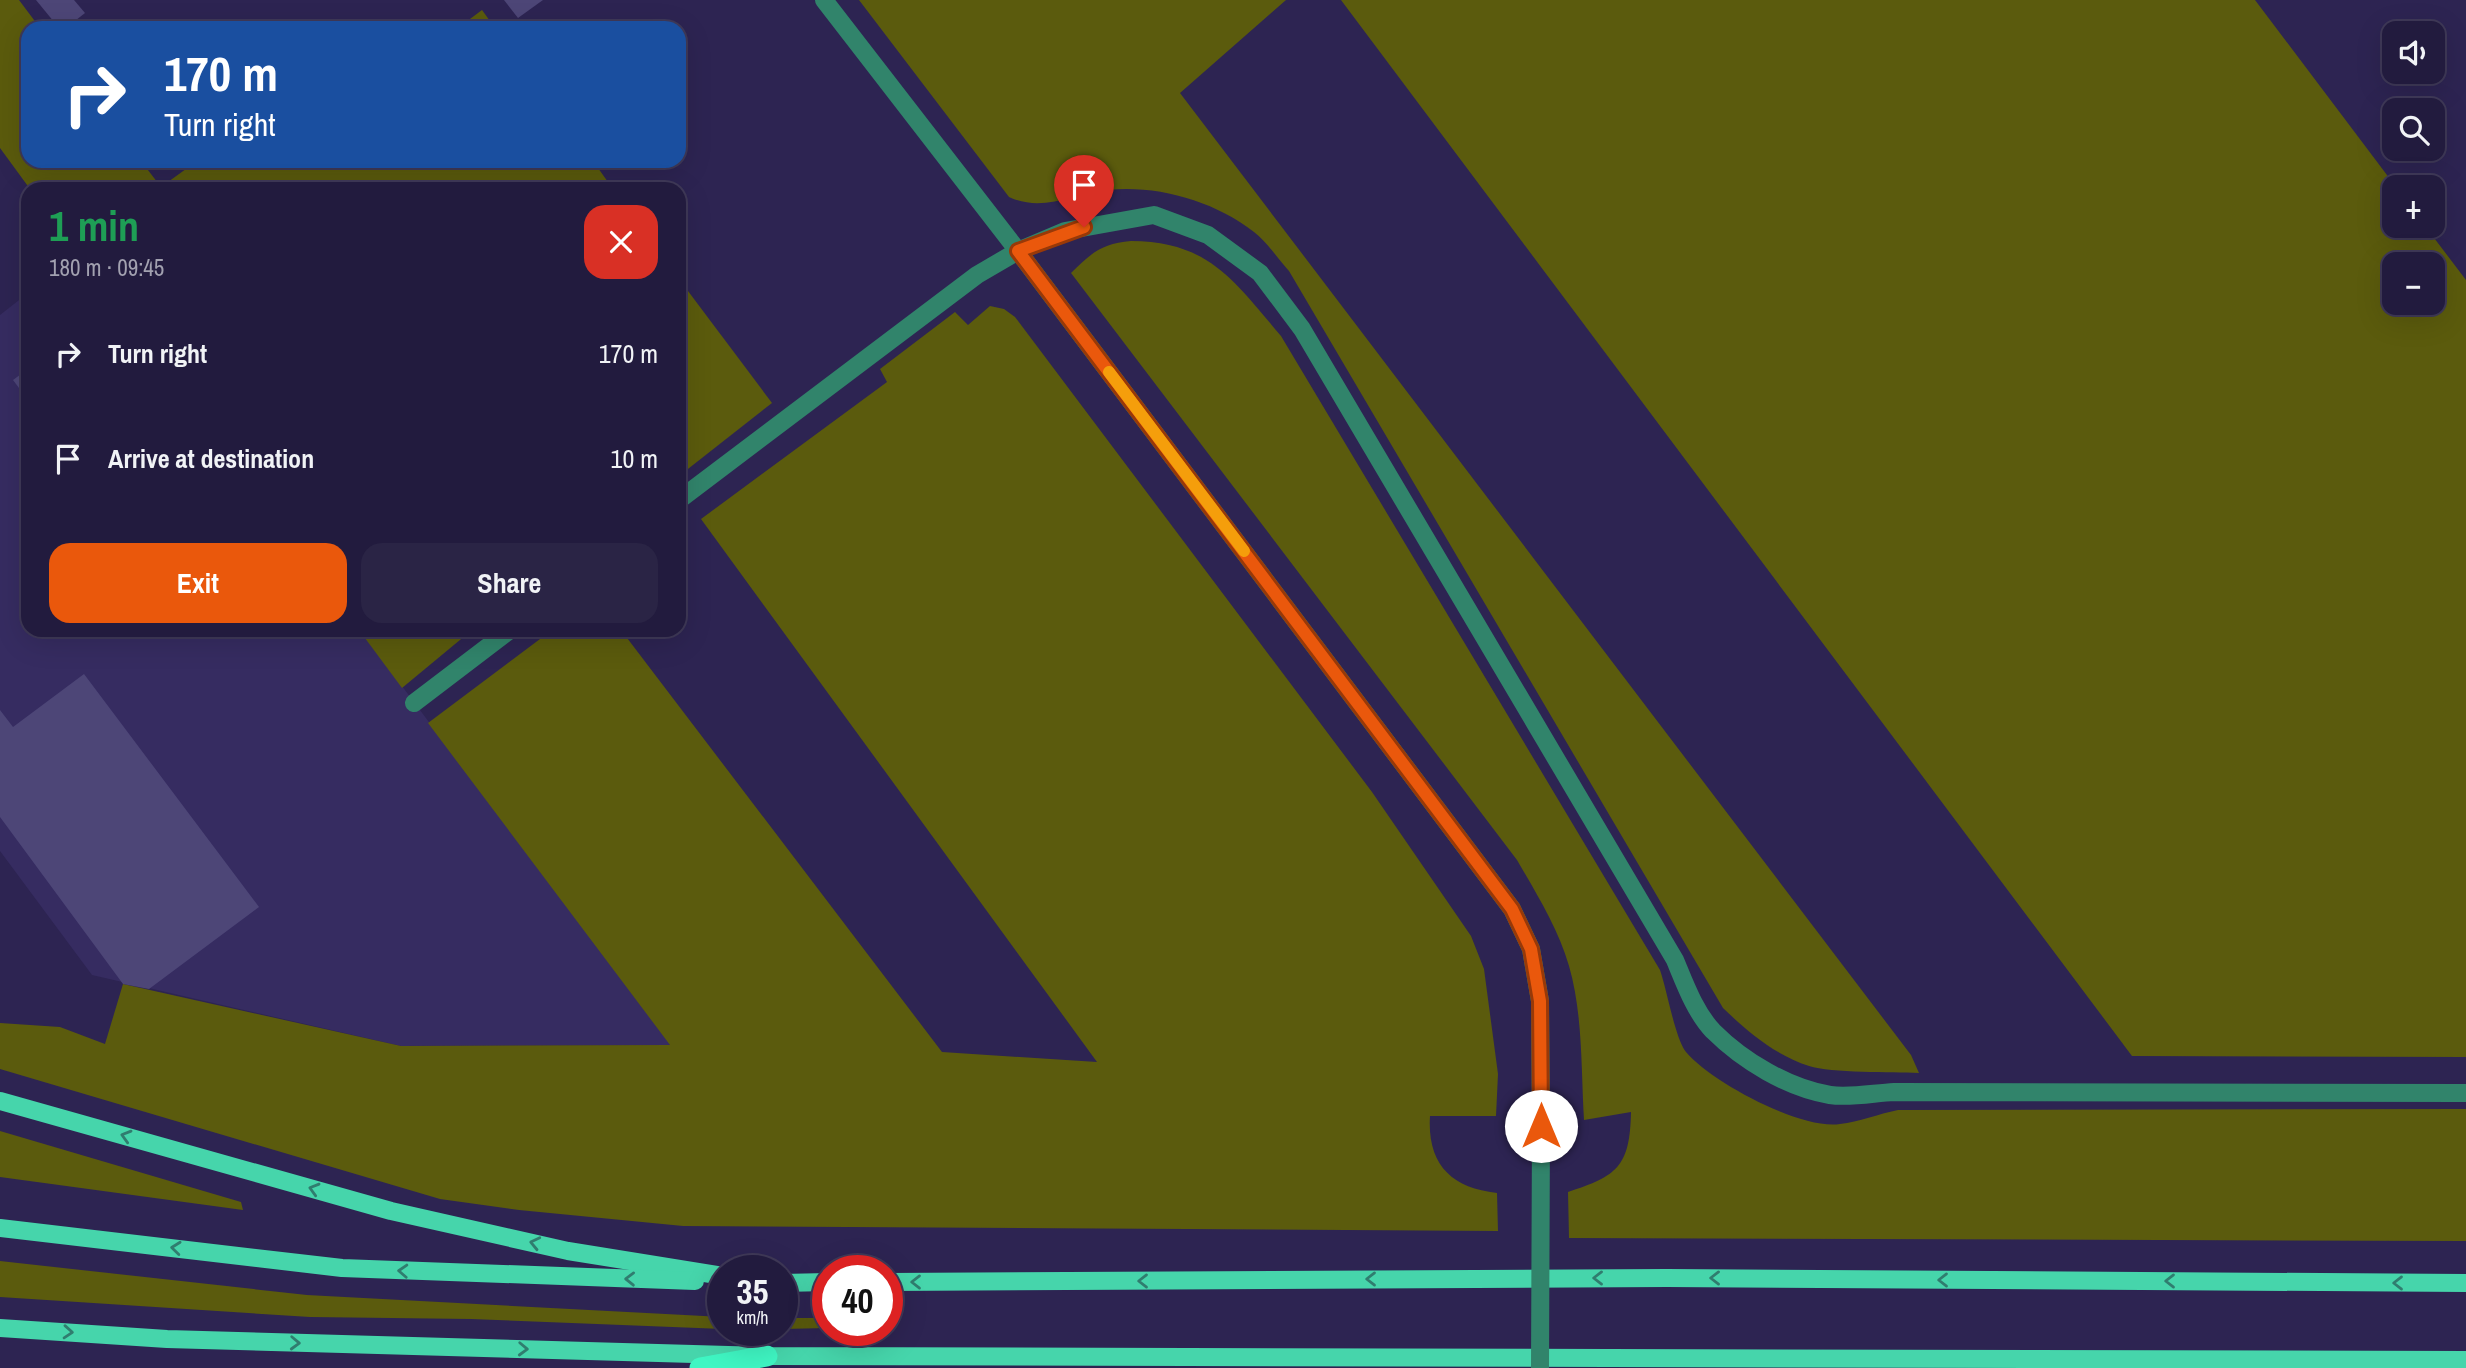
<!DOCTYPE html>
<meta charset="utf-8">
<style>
:root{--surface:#221b3e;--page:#2a2445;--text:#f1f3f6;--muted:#a2a1b0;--line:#3f3958;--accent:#ea580c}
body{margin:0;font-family:"Archivo Narrow",sans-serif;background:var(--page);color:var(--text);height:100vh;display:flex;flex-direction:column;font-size:26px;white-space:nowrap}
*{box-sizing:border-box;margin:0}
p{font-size:23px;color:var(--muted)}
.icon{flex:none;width:38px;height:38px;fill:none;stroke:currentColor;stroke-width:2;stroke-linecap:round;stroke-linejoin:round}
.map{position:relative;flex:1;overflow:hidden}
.sheet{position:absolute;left:21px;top:182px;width:665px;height:455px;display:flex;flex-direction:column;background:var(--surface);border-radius:21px;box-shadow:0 7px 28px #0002,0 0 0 2px var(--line)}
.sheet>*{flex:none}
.guide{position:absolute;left:21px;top:21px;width:665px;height:147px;border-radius:21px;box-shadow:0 7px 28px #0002,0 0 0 2px var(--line);background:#1a4fa0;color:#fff;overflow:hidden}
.buttons{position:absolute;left:2382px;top:21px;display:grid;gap:14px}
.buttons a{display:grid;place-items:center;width:63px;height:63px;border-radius:14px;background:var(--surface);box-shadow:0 7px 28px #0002,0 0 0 2px var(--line);font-size:35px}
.speed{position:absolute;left:707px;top:1255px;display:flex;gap:14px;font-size:35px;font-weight:700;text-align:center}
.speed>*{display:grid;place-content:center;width:91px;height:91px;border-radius:50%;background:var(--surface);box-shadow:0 7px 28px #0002,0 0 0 2px var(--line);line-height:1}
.speed small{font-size:18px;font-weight:400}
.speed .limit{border:10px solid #d22;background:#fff;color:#111}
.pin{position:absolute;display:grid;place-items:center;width:60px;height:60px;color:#fff;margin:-72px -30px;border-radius:50% 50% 50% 0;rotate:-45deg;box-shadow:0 0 7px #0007}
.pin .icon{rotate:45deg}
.me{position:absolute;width:77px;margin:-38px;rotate:0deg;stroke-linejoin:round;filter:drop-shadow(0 0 5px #0008)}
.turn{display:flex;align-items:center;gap:24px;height:147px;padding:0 28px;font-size:32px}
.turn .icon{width:91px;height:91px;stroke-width:2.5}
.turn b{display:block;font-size:49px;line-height:60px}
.round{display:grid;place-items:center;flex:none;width:74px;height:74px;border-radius:21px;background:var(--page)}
.head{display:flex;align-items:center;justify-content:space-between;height:119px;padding:0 28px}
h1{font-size:42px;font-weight:700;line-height:52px;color:#1e9e55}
.action{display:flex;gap:14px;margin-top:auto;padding:14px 28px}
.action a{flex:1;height:80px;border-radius:21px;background:var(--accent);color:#fff;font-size:28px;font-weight:700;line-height:80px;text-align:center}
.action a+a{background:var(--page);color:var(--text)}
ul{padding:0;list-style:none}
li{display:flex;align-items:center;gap:21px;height:105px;padding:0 28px}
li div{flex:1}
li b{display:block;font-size:26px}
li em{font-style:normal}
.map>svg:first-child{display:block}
.built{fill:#362c61}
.green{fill:#5b5b0d;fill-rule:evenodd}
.building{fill:#4d4677}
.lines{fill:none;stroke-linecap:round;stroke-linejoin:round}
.minor{stroke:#31846b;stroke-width:18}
.major{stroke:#46d5ab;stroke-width:18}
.highway{stroke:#3ff6c3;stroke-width:21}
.minor-bridge{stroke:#31846b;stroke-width:18}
.oneway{stroke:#307d6f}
.route-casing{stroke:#983908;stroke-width:18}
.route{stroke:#ea580c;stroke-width:12}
.slow{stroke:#f59e0b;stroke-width:12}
</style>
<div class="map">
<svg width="2466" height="1368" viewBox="0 0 2466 1368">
<rect width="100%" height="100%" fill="#2d2452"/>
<!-- built -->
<path class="built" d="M28,293V630H360L671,1045L401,1046L92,975L0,851V315Z"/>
<!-- green -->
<g class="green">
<path d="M0,0H19L40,28H28V161H141L161,187L197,161H270L276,169L286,161H593L613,189H30L0,148Z"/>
<path d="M859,0H1286L1180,93L1911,1055L1919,1073C1892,1072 1831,1073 1809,1066C1775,1055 1748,1032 1723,1008L1289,271C1278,259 1267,242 1254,232C1214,201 1158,185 1108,190C1073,193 1044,213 1009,197Z"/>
<path d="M1341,0H2255L2396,187L2394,226H2425L2466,280V1057L2132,1056ZM2394,264H2432V303H2394Z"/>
<path d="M482,10L495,28H458Z"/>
<path d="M1131,241C1209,241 1235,282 1281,336L1660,970C1667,990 1675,1038 1686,1052C1711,1082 1801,1130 1840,1124C1859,1122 1878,1114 1898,1110L2466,1109V1241L1569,1238L1568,1192C1617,1176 1630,1167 1631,1112L1584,1120C1581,1070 1583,1014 1569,966C1558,928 1536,893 1517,860L1071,273C1091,253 1103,243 1131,241Z"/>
<path d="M679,279L772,403L679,476Z"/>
<path d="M990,306L1004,309L1015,317L1372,792L1471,936L1484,969L1498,1074L1496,1116H1430C1427,1164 1451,1188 1497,1193L1498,1231L683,1226L519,1210L440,1199L0,1069V1023L60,1027L105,1044L123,984L401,1046L670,1045L428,723L552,630H621L942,1052L1097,1062L701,519L887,382L880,369L955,312L968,325Z"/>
<path d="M359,630H472L402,688Z"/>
<path d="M0,1131L241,1202L243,1210L0,1177Z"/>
<path d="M0,1261L307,1295L723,1317V1329L471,1319L310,1317L0,1297Z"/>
<path d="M782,1318H828V1328L782,1329Z"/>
</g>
<!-- building -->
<g class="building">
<path d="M36,0H74L85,13L66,28H59Z"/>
<path d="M504,0H543L518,18Z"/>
<path d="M28,369V400L13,380Z"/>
<path d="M84,674L259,907L149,989L123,984L0,817V710L13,727Z"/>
</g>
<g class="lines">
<!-- minor -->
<g class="minor">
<path d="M824,0L1018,251L1512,909L1531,949L1540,1001L1541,1126"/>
<path d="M679,500L977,275L1018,251L1065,231L1154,215L1208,235L1260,273L1302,329L1675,960C1685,984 1695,1012 1713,1031C1743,1061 1788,1088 1830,1095C1850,1098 1874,1093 1894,1092L2466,1093"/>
<path d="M414,703L510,630"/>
</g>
<!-- major -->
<g class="major">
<path d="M0,1101L391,1211L568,1251L723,1276"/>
<path d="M0,1228L342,1268L695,1281"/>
<path d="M887,1282L1667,1278L2466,1283"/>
<path d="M782,1283L828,1282"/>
<path d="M0,1328L167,1339L767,1356L2466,1360"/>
</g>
<!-- highway -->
<path class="highway" d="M700,1368L767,1356"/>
<!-- minor-bridge -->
<path class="minor-bridge" d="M1540,1368L1541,1126"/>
</g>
<!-- one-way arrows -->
<defs><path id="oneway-chevron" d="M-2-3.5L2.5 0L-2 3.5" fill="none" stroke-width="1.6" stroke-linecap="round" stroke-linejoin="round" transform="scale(1.75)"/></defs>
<g class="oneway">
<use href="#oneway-chevron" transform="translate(126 1136) rotate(-164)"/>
<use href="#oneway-chevron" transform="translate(314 1189) rotate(-164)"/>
<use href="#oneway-chevron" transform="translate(535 1243) rotate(-167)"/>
<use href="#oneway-chevron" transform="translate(176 1248) rotate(-174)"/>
<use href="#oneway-chevron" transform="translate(403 1271) rotate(-177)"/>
<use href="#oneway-chevron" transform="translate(1598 1278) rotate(180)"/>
<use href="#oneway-chevron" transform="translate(1715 1278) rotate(-180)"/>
<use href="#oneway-chevron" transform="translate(630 1279) rotate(-179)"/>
<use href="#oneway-chevron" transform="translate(1371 1279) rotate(180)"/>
<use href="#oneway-chevron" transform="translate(1943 1280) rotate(-180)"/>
<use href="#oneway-chevron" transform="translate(1143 1281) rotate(180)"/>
<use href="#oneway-chevron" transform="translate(2170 1281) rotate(-180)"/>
<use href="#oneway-chevron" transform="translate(916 1282) rotate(180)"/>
<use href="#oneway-chevron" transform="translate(2398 1283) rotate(-180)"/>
<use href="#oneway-chevron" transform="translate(68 1332) rotate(4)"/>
<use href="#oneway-chevron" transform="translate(295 1343) rotate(2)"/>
<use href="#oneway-chevron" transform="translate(523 1349) rotate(2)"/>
</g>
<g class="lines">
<defs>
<path id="route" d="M1084,227L1018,251L1512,909L1531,949L1540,1001L1541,1126"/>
</defs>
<!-- route casing -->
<use href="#route" class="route-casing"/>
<!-- route -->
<use href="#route" class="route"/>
<!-- slow -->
<path class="slow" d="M1109,372L1244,551"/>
</g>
</svg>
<div class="buttons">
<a><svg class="icon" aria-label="sound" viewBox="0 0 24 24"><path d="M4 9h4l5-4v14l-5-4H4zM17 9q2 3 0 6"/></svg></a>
<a><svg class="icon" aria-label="search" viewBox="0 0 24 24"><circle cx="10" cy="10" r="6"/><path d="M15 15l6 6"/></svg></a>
<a>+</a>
<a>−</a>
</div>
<div class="speed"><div>35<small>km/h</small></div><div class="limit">40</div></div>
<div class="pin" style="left:1084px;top:227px;background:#d93025"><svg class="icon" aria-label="arrive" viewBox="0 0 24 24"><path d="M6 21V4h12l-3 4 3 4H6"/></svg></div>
<svg class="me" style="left:1541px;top:1126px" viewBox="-20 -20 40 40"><circle r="19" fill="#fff"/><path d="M0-13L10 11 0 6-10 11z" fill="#ea580c"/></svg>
<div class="guide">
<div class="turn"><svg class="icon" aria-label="right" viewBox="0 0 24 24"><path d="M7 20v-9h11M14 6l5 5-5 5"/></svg><div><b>170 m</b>Turn right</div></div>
</div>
<section class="sheet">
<div class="head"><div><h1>1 min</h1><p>180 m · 09:45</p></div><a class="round" style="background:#d93025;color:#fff"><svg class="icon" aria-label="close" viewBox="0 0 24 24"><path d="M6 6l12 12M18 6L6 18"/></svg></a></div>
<ul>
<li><svg class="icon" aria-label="right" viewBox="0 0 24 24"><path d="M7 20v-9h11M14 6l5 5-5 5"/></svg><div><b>Turn right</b></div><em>170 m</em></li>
<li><svg class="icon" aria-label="arrive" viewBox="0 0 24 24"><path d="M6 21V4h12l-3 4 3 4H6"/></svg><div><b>Arrive at destination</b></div><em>10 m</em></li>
</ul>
<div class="action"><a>Exit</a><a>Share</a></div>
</section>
</div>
